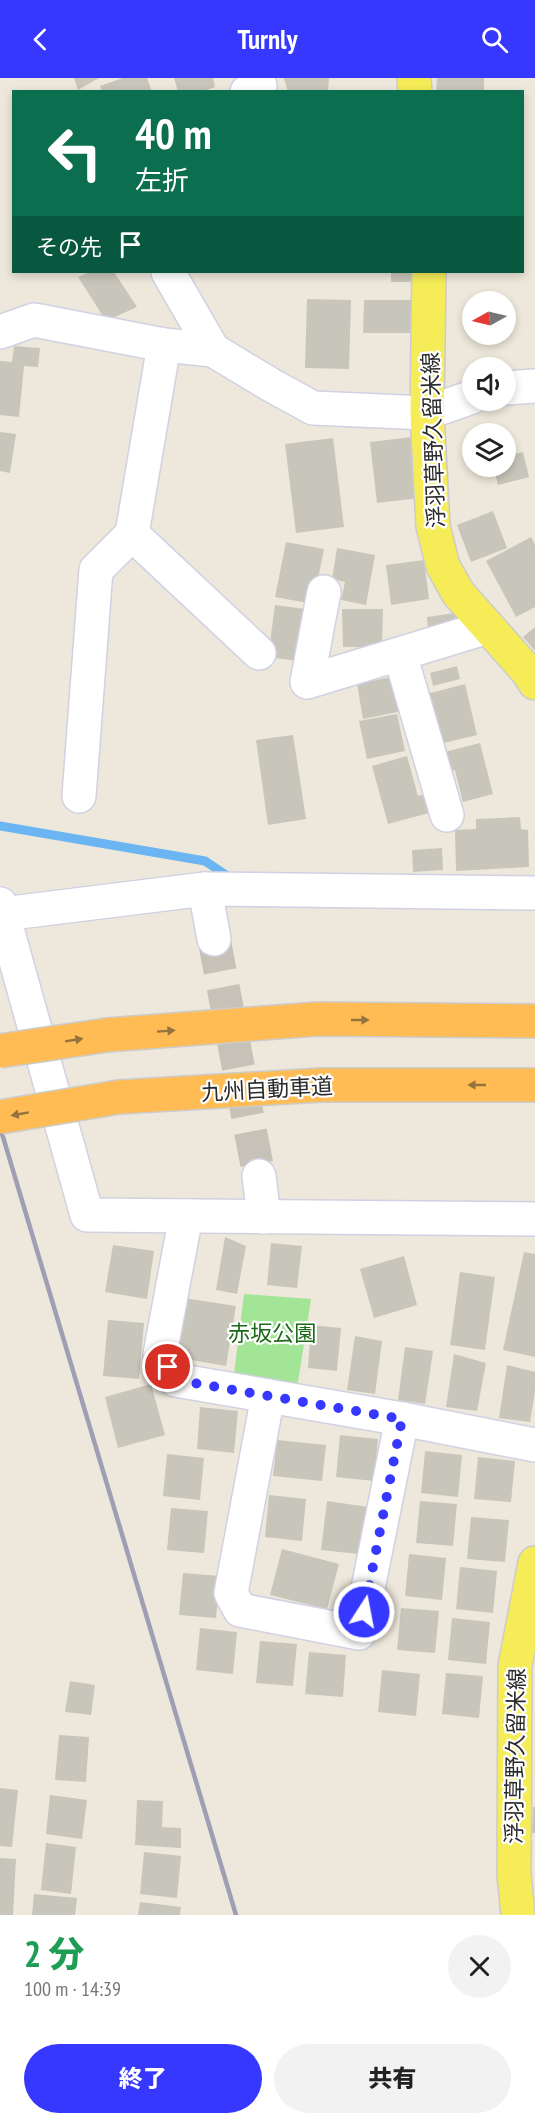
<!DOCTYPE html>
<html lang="ja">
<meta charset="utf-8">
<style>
:root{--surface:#fff;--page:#f2f2f2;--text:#222;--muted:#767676;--accent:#3638ff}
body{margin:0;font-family:"PT Sans Narrow","Noto Sans JP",sans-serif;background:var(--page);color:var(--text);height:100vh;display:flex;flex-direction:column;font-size:22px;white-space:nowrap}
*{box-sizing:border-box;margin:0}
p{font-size:20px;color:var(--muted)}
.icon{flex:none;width:33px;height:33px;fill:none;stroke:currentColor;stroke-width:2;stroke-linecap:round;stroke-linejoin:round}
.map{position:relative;height:1837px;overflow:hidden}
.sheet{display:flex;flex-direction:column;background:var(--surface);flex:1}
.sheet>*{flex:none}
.top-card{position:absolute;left:12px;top:12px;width:512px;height:183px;border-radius:0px;box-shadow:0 3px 9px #0003;background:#0b6e4f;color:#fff;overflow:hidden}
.needle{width:39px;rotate:262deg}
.buttons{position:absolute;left:462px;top:213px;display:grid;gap:12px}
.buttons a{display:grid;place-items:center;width:54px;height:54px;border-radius:50%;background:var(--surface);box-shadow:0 3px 9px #0003;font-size:30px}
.pin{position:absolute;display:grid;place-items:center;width:51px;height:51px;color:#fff;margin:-26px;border:3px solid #fff;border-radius:50%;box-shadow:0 2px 6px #0007}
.me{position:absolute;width:66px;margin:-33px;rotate:11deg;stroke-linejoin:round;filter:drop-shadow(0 0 4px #0008)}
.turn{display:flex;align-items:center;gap:21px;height:126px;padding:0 24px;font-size:27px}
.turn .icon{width:78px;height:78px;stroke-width:2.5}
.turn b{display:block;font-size:42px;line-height:51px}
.then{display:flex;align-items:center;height:57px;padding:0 24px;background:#0003;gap:12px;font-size:22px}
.round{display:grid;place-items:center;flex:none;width:63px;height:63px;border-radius:32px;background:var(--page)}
.summary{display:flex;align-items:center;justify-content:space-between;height:102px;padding:0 24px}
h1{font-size:36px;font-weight:800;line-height:45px;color:#1e9e55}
.primary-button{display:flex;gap:12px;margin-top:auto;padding:12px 24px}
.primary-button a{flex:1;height:69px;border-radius:36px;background:var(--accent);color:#fff;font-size:24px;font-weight:800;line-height:69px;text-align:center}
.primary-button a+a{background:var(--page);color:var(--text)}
header{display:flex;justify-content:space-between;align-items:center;height:78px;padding:0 24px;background:var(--accent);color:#fff;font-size:27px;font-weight:800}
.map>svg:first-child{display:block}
.green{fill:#a3e596}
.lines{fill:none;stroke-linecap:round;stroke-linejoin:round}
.stream{stroke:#6bb6f2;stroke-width:9}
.building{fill:#c8c5bb}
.minor-tunnel{stroke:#c6c2b8;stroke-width:33;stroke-dasharray:33 16;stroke-linecap:butt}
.minor-casing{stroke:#d1d1e3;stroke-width:36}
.major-casing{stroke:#ccc;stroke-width:36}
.highway-casing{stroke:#ccc;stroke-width:36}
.minor{stroke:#fff;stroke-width:33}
.major{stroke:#f5ec58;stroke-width:33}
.highway{stroke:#ffbc54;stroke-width:33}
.rail{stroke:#9f9eb5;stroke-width:4.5}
.highway-bridge-casing{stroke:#ccc;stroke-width:36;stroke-linecap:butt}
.highway-bridge{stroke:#ffbc54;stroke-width:33}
.oneway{fill:#94733f}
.route{stroke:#3638ff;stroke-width:10;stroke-dasharray:0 18}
.labels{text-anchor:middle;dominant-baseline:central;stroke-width:4.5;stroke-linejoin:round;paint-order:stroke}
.street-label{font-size:22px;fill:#2a2a2a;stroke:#fff}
.park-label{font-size:22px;fill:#1a6a17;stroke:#fff}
</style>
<header><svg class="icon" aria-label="back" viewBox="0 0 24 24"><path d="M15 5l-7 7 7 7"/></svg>Turnly<svg class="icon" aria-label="search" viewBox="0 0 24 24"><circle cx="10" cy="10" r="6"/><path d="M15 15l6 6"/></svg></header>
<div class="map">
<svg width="535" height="1837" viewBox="0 0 535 1837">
<rect width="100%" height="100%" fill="#ede8db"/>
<!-- green -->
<path class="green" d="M244,1216L311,1221L295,1323L232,1312Z"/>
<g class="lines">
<!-- stream -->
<path class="stream" d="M0,748L205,783L229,799"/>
</g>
<!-- building -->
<g class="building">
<path d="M74,0H99L78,12Z"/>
<path d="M123,0H147L152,14H102L100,8Z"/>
<path d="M174,0H213L215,9L201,14H178Z"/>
<path d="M284,0H329L328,14H288Z"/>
<path d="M437,0H484V14H436Z"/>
<path d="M90,194H114L137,229L106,243L78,199Z"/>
<path d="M391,194H423L424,204H391Z"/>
<path d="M307,221L351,222L349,291L305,290Z"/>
<path d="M364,222H411V255H363Z"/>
<path d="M14,268L40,270L38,289L24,288L19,339L0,337V283L12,284Z"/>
<path d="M0,354L16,356L10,395L0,393Z"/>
<path d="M413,359L420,420L377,425L370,364Z"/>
<path d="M333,360L344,449L296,455L285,366Z"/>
<path d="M523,374L529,399L498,407L493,388H506V378Z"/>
<path d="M493,433L507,470L471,484L457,447Z"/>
<path d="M531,459L535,467V529L516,539L486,483Z"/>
<path d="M286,464L324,471L313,526L275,519Z"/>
<path d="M337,470L375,477L366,527L341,522L345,504L332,501Z"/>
<path d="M424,482L429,521L391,527L386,487Z"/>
<path d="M275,527L313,532L306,584L268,579Z"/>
<path d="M342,531H383L382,569H343Z"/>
<path d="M455,535L457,553L428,556L427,539Z"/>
<path d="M535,549V573L523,559Z"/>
<path d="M457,588L460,601L433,608L430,595Z"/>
<path d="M400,597L407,632L363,641L357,606Z"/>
<path d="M465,606L477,657L440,666L427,616Z"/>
<path d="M397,636L405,673L367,681L359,643Z"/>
<path d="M293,657L306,741L268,747L256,662Z"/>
<path d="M480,665L493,716L463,724L455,692L445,695L441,675Z"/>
<path d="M407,678L418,718L430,714L436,733L388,746L372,688Z"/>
<path d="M520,739L521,751L528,752L529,789L456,793L455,752L476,751V741Z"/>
<path d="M442,770L443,792L413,794L412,772Z"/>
<path d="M225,1159L246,1168L237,1216L216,1212Z"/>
<path d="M271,1165L302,1168L297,1210L267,1207Z"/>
<path d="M113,1167L154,1173L147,1221L105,1214Z"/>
<path d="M524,1174L535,1176V1279L503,1272Z"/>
<path d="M404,1178L417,1227L374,1240L360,1191Z"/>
<path d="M460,1194L495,1199L485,1272L450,1267Z"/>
<path d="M184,1220L236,1228L226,1288L174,1279Z"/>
<path d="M108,1242L144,1245L139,1301L103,1298Z"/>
<path d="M311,1247L341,1250L337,1293L308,1290Z"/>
<path d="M355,1258L382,1263L375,1316L347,1312Z"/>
<path d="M405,1269L433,1273L425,1326L398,1322Z"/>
<path d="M454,1276L486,1285L477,1333L446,1329Z"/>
<path d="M507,1287L535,1294V1313L530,1344L499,1340Z"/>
<path d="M151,1306L165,1357L118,1370L105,1319Z"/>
<path d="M200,1329L238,1333L234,1375L197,1371Z"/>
<path d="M340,1357L378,1361L374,1403L336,1399Z"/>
<path d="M277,1362L326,1367L322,1403L273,1398Z"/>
<path d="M425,1373L462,1377L458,1419L421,1415Z"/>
<path d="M167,1376L204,1380L200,1422L163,1418Z"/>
<path d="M478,1379L515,1383L511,1424L474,1421Z"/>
<path d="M269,1417L306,1421L302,1463L265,1459Z"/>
<path d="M327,1423L368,1429L358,1476L321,1472Z"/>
<path d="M420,1423L457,1426L453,1468L416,1465Z"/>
<path d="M171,1430L208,1433L204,1475L167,1472Z"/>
<path d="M471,1439L509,1442L505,1484L467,1481Z"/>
<path d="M282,1471L339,1486L327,1531L270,1517Z"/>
<path d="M409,1476L446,1480L442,1522L405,1518Z"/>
<path d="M460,1489L497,1493L493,1535L456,1531Z"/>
<path d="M183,1495L220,1498L216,1540L179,1537Z"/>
<path d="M401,1530L439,1533L435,1575L397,1572Z"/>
<path d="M452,1540L490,1544L486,1586L448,1582Z"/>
<path d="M200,1550L237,1554L233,1596L196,1592Z"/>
<path d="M260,1563L297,1566L293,1608L256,1605Z"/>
<path d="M309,1574L346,1577L343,1619L305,1616Z"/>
<path d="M382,1592L420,1596L416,1638L378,1634Z"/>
<path d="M446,1595L483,1598L479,1640L442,1636Z"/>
<path d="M70,1603L95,1607L91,1637L65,1634Z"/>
<path d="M59,1657L89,1659L86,1704L55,1702Z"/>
<path d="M0,1710L18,1712L12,1769L0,1768Z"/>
<path d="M50,1717L87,1722L82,1761L46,1756Z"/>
<path d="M137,1722L163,1723L162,1749L181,1750V1770L135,1767Z"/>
<path d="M533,1729H535V1755H532Z"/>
<path d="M46,1765L76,1769L71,1816L41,1812Z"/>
<path d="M144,1774L181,1778L177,1820L140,1816Z"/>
<path d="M0,1780L16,1781L13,1837H0Z"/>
<path d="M34,1816L77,1820L75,1837H32Z"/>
<path d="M140,1824L181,1829L180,1837H138Z"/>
</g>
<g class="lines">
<!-- minor-tunnel -->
<path class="minor-tunnel" d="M214,861L259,1098"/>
<defs>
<g id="minor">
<path d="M247,14L260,8L256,0"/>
<path d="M168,194L213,272"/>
<path d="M0,254L34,242L164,267L213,272L271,307L313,330L427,335L472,319"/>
<path d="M506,310L535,308"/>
<path d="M132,456L259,575"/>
<path d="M324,514L307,604L488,549"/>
<path d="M400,576L447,737"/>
<path d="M79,718L96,492L132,456L164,267"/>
<path d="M205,811L214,861"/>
<path d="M0,826L87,1137L535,1141"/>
<path d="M3,836L205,811L535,815"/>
<path d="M259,1098L264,1139"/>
<path d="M186,1138L160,1276L176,1302L402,1341L535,1367"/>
<path d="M268,1318L231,1515L240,1532L359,1555L402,1341"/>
</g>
<g id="major">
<path d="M414,0L415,14"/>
<path d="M429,194L427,335L433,448L443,488L458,515L528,594L535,605"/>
<path d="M518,1837L514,1796L515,1588L535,1485"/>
</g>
<g id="highway">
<path d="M107,957L317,941L535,943"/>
<path d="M119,1019L321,1007H535"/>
</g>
</defs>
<!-- minor casing -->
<use href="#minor" class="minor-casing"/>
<!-- major casing -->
<use href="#major" class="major-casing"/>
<!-- highway casing -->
<use href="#highway" class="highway-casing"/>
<!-- minor -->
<use href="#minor" class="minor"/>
<!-- major -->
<use href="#major" class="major"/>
<!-- highway -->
<use href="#highway" class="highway"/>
<!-- rail -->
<path class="rail" d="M0,1049L236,1837"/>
<defs>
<g id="highway-bridge">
<path d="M0,973L107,957"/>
<path d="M0,1039L119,1019"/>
</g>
</defs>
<!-- highway-bridge casing -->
<use href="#highway-bridge" class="highway-bridge-casing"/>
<!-- highway-bridge -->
<use href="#highway-bridge" class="highway-bridge"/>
</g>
<!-- one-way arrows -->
<defs><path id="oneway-solid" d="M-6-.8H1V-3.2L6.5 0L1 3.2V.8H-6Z" transform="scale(1.5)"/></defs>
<g class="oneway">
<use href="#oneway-solid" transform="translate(360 942)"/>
<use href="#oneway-solid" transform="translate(166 953) rotate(-4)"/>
<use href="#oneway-solid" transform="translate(74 962) rotate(-9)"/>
<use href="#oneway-solid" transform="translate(477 1007) rotate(180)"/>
<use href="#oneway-solid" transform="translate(20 1036) rotate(170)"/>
</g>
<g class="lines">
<!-- route -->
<path class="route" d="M168,1289L176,1302L402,1341L364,1534"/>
</g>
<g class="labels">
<!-- street labels -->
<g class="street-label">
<text transform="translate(433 362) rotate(-92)">浮羽草野久留米線</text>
<text transform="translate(267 1011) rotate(-3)">九州自動車道</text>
<text transform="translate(515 1678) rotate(-89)">浮羽草野久留米線</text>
</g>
<!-- park labels -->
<g class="park-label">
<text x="272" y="1255">赤坂公園</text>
</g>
</g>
</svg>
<div class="buttons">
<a><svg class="needle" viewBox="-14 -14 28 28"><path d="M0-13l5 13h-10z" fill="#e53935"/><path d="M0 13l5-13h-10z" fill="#767676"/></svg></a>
<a><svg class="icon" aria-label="sound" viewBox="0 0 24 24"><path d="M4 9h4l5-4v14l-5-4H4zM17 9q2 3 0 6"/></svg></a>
<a><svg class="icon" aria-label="layers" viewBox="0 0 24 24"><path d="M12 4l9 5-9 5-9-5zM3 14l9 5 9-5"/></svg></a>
</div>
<div class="pin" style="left:168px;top:1289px;background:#d93025"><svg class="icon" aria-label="arrive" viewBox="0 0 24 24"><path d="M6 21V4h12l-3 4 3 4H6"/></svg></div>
<svg class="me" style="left:364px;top:1534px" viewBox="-20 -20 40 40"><circle r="17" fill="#3638ff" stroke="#fff" stroke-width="3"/><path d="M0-11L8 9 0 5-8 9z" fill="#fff"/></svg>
<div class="top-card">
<div class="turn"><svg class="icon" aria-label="left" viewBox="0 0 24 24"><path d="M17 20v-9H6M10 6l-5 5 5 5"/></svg><div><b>40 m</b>左折</div></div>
<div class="then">その先<svg class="icon" aria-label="arrive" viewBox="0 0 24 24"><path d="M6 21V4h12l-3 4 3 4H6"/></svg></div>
</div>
</div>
<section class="sheet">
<div class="summary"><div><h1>2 分</h1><p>100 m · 14:39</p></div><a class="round"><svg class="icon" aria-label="close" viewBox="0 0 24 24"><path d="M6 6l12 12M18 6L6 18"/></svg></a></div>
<div class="primary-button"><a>終了</a><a>共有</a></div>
</section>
